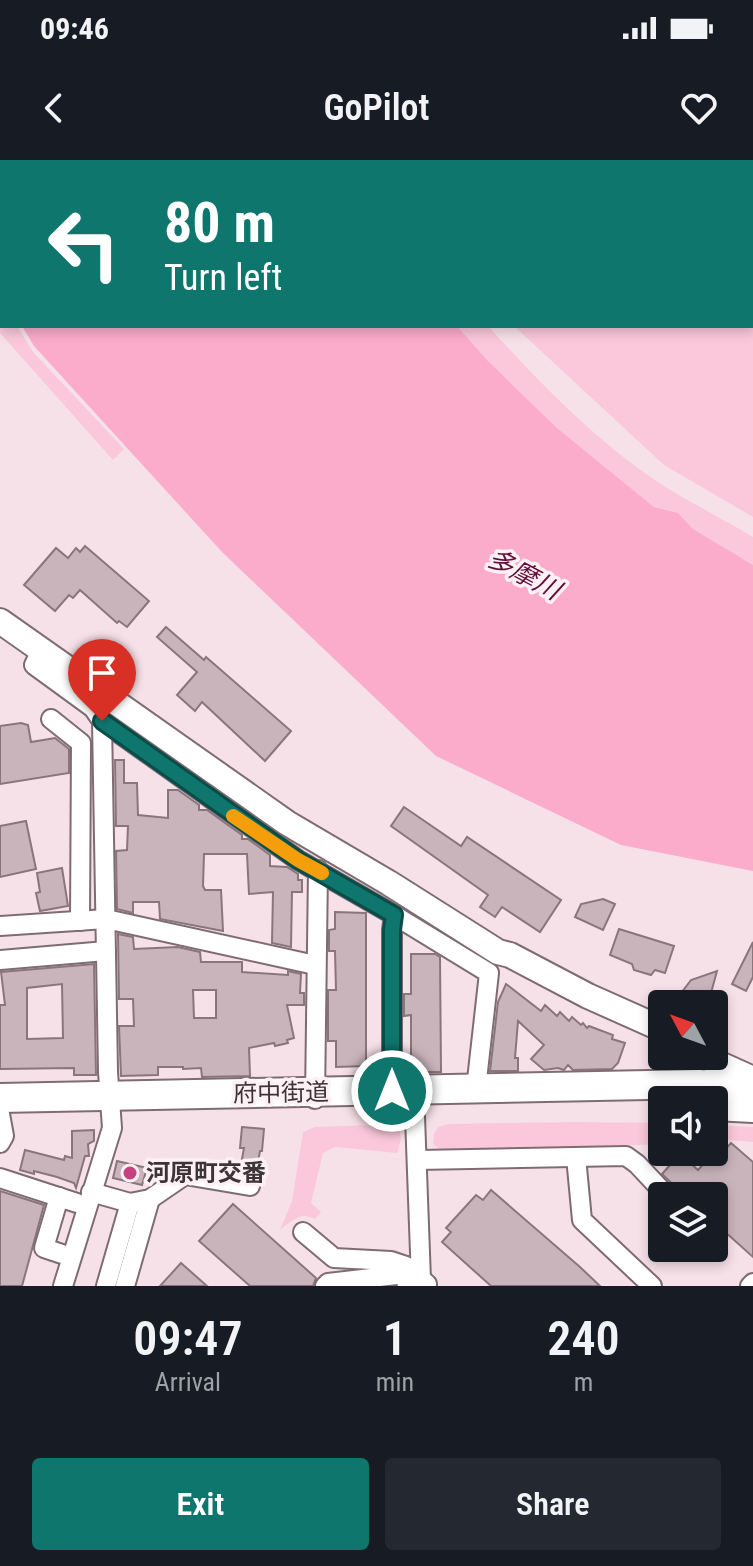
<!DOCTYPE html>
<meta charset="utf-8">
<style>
:root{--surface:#171b24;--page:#242831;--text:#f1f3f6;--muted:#9ea1a6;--accent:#0f766e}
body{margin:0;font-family:"Roboto Condensed","Noto Sans JP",sans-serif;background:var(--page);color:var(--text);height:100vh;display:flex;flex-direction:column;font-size:30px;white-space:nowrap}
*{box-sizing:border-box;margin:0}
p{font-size:26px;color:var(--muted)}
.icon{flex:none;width:44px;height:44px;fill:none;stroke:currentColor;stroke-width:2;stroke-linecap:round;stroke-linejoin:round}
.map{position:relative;height:1126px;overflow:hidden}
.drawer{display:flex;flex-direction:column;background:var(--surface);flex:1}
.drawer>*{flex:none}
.top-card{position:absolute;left:0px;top:0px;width:754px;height:168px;box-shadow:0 4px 12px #0003;background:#0f766e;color:#fff;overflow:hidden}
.needle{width:52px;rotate:311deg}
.controls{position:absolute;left:648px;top:830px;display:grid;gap:16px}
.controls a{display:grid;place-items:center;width:80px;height:80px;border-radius:8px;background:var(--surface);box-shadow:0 4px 12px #0003;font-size:40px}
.pin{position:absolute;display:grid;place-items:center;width:68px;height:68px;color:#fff;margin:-82px -34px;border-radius:50% 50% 50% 0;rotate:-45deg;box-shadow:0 0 8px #0007}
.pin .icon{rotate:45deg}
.me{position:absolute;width:88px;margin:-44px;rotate:0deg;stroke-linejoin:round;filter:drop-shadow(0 0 6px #0008)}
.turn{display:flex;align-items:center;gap:28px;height:168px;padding:0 32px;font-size:36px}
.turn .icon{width:104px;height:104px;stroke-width:2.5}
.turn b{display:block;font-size:56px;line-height:68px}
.eta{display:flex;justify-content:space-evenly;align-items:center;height:136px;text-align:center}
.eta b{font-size:48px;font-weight:600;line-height:56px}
.cta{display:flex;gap:16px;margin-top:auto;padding:16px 32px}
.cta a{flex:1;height:92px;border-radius:8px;background:var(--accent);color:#fff;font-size:32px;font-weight:600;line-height:92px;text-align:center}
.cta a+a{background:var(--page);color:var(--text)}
.status{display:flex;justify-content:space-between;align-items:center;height:56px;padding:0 40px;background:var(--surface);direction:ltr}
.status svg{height:22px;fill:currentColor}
header{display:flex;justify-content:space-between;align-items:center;height:104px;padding:0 32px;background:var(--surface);font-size:36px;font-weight:600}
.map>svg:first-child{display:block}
.green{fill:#fac8da}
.water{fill:#fbaccb}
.building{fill:#c9b4bb;stroke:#89767c;stroke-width:2;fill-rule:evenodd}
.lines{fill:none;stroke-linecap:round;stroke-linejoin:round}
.minor-casing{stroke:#7f6c73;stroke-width:22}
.major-casing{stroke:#7f6c73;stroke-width:28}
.highway-casing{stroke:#7f6c73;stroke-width:32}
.minor{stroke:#fff;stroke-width:18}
.major{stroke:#fff;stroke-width:24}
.highway{stroke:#fff;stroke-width:28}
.route-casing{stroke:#0a4d48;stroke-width:20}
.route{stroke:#0f766e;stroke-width:14}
.slow{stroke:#f59e0b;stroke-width:14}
.poi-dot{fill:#c84181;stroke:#fef1f5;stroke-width:3}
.labels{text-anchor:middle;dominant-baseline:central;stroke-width:7;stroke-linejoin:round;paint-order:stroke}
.street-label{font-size:24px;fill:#3c3437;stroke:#fef1f5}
.poi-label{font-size:24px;font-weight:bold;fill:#3c3437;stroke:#fef1f5;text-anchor:start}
.water-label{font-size:26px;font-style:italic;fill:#630d3a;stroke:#fef1f5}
</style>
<div class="status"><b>09:46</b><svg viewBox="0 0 49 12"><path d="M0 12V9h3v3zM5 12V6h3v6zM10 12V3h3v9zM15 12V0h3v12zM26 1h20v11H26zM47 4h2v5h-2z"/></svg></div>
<header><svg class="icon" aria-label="back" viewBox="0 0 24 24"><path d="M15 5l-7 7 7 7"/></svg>GoPilot<svg class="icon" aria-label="heart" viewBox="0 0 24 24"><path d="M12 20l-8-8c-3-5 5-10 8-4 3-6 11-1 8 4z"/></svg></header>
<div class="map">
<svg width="753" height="1126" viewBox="0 0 753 1126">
<rect width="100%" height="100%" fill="#f7e1e8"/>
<!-- green -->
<g class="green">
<path d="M371,0H753V357L664,305L514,166H752V2Z"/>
<path d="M0,139L2,166H17L33,192L124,289L113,300L0,173Z"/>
<path d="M457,166H488C541,224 600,285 667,328C695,345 725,360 753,377V405L693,369L678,353L654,347L557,268L488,201Z"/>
<path d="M577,962L662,963V984L444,992L433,984L434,974L438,967L448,964Z"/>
<path d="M399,964L401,980L397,993L335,987L323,993L311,1043L321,1052L315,1059C300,1051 292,1061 280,1070L292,1041L303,972L315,967Z"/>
<path d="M714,965L753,967V982L714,979Z"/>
</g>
<!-- water -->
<g class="water">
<path d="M0,0H331L332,2H2V130Z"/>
<path d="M22,166H457L488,201L557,268L654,347L678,353L693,369L753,405V711L621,685L436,596L222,392L34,186Z"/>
</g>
<!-- building -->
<g class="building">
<path d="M85,386L149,441L127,467L119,461L117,463L80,430L73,438L69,435L55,451L24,425L56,388L68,398L76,388L80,392Z"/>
<path d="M166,467L204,500L206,497L291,571L265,601L202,542L195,551L177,535L197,512L157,477Z"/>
<path d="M21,563L28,565L31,582L55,578L69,589V613L0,624V566Z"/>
<path d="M115,600H124V623H137L138,655L168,658V630H178L199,645V650H207L242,675V679H248L270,695V706L287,707L298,714V720H302V732H292L291,787L272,783L273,732L249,734L247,694H204L203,726L205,730H221L223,771L160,759L159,742H133V753L117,749L116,691L127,690L128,666H116Z"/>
<path d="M404,647L461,686L467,677L561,740L540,772L502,747L495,757L480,747L488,735L391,666Z"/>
<path d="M26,661L36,709L0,717V666Z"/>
<path d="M62,708L68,746L40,751L36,733L40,732L37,713Z"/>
<path d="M603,739L615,744L603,770L575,757L581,744Z"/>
<path d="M335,752L366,753V906L336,907V881H328V830H336L335,791H329V770L335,769Z"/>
<path d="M619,769L674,786L665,813L655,810L651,815L634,810L632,804L610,795Z"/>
<path d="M118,774L133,777L134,789L178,787L200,792L201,802H242V812L288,815V811L301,814L300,833H304V845H287L294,878L287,880L288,883L275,886L274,883L249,888L250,916L202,917L201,908L183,909V907H158V915L121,916L119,866H134L133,839H119ZM193,830H216V858H194Z"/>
<path d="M753,782V817L746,831L732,824Z"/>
<path d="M411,794H435L440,797L441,912H411V855L404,856V834H411Z"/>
<path d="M94,804L96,915H74V908L0,909V845H5L1,812ZM62,824L63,878L27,879V828Z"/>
<path d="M717,811L711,833L702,835L698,840L682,832L691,820Z"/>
<path d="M506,824L541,851L545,845L557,856L560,852L569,861L572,857L581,865L583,863L587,868L589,866L613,875L612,879L625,883L618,903L612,909L573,910L568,905L564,910L558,908L544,910L531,899L544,885L518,861L515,898H518V911H490L498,842Z"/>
<path d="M242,967L264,969L262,991H260L256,1013L240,1010L244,988H240Z"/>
<path d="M94,970V981L88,984L89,996H85L76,1028L74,1023L57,1017L34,1011V1014L20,1010L25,990L64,1000L65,996L72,998V971Z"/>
<path d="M731,983L753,1002V1097L714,1062V1036H685L662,1014L680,994L698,1010L715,991L720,995Z"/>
<path d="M117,1001L147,1008L142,1025L113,1018Z"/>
<path d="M491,1030L580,1107L600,1126H491L442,1082L451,1072L446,1068L476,1035L483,1040Z"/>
<path d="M0,1031L44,1045L22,1126H0Z"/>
<path d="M233,1044L316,1118L313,1126H250L199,1081Z"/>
<path d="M181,1103L207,1126H160Z"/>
</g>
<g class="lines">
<defs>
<g id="minor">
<path d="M42,488L34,505L93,548L102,561L298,700L394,755L489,813L476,929"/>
<path d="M51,559L81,583L80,761"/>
<path d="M0,766L106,759L315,805"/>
<path d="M0,800L106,791"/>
<path d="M414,930L421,1120"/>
<path d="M392,931V770L394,755"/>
<path d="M315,939L318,710"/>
<path d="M0,983L4,976L0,954"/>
<path d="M576,997L582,1060L652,1126"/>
<path d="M418,1000L626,996L637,1004L667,1036"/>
<path d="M0,1018L77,1043"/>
<path d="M91,1032L130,1043L150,1039L185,1015L250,1026"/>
<path d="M59,1037L44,1088L62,1094"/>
<path d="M303,1072L334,1098L391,1101L406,1106L427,1124"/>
<path d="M63,1126L112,968L108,912L102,561"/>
<path d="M106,1126L130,1043"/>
<path d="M125,1126L150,1039"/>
<path d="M325,1126L328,1123L405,1114L407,1126"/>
<path d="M750,1126L753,1123"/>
</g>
<g id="major">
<path d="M0,461L287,663L389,723L498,792L510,795L588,836L662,869"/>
<path d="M702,896L753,919"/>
</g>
<g id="highway">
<path d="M0,938L699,924L753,930"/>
<path d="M714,946L753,948"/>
</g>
</defs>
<!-- minor casing -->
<use href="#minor" class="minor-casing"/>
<!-- major casing -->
<use href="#major" class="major-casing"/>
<!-- highway casing -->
<use href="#highway" class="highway-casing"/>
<!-- minor -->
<use href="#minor" class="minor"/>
<!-- major -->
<use href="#major" class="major"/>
<!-- highway -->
<use href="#highway" class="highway"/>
</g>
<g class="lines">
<defs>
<path id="route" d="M102,561L298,700L394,755L392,770V931"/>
</defs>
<!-- route casing -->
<use href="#route" class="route-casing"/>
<!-- route -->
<use href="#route" class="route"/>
<!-- slow -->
<path class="slow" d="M233,656L298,700L322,713"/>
</g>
<!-- markers -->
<circle class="poi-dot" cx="130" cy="1013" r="8"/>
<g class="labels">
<!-- street labels -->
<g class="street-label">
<text transform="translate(281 933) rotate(-1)">府中街道</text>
</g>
<!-- poi labels -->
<g class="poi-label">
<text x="146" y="1013">河原町交番</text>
</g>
<!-- water labels -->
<g class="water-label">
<text transform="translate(524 414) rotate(28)">多摩川</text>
</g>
</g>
</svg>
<div class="controls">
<a><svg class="needle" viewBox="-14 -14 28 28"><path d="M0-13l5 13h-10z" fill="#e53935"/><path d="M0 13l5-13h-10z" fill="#9ea1a6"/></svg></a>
<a><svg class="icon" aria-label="sound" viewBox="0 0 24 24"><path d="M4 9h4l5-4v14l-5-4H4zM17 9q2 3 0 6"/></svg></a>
<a><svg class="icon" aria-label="layers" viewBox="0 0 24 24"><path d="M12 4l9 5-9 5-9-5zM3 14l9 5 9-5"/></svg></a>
</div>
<div class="pin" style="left:102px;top:561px;background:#d93025"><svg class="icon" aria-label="arrive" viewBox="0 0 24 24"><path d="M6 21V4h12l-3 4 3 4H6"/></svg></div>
<svg class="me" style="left:392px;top:931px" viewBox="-20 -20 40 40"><circle r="17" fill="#0f766e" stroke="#fff" stroke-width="3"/><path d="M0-11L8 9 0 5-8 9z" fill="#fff"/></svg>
<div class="top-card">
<div class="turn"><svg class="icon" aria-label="left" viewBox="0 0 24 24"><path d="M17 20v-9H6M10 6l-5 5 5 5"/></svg><div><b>80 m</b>Turn left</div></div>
</div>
</div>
<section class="drawer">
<div class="eta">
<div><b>09:47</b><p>Arrival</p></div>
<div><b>1</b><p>min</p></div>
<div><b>240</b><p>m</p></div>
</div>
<div class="cta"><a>Exit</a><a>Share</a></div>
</section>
